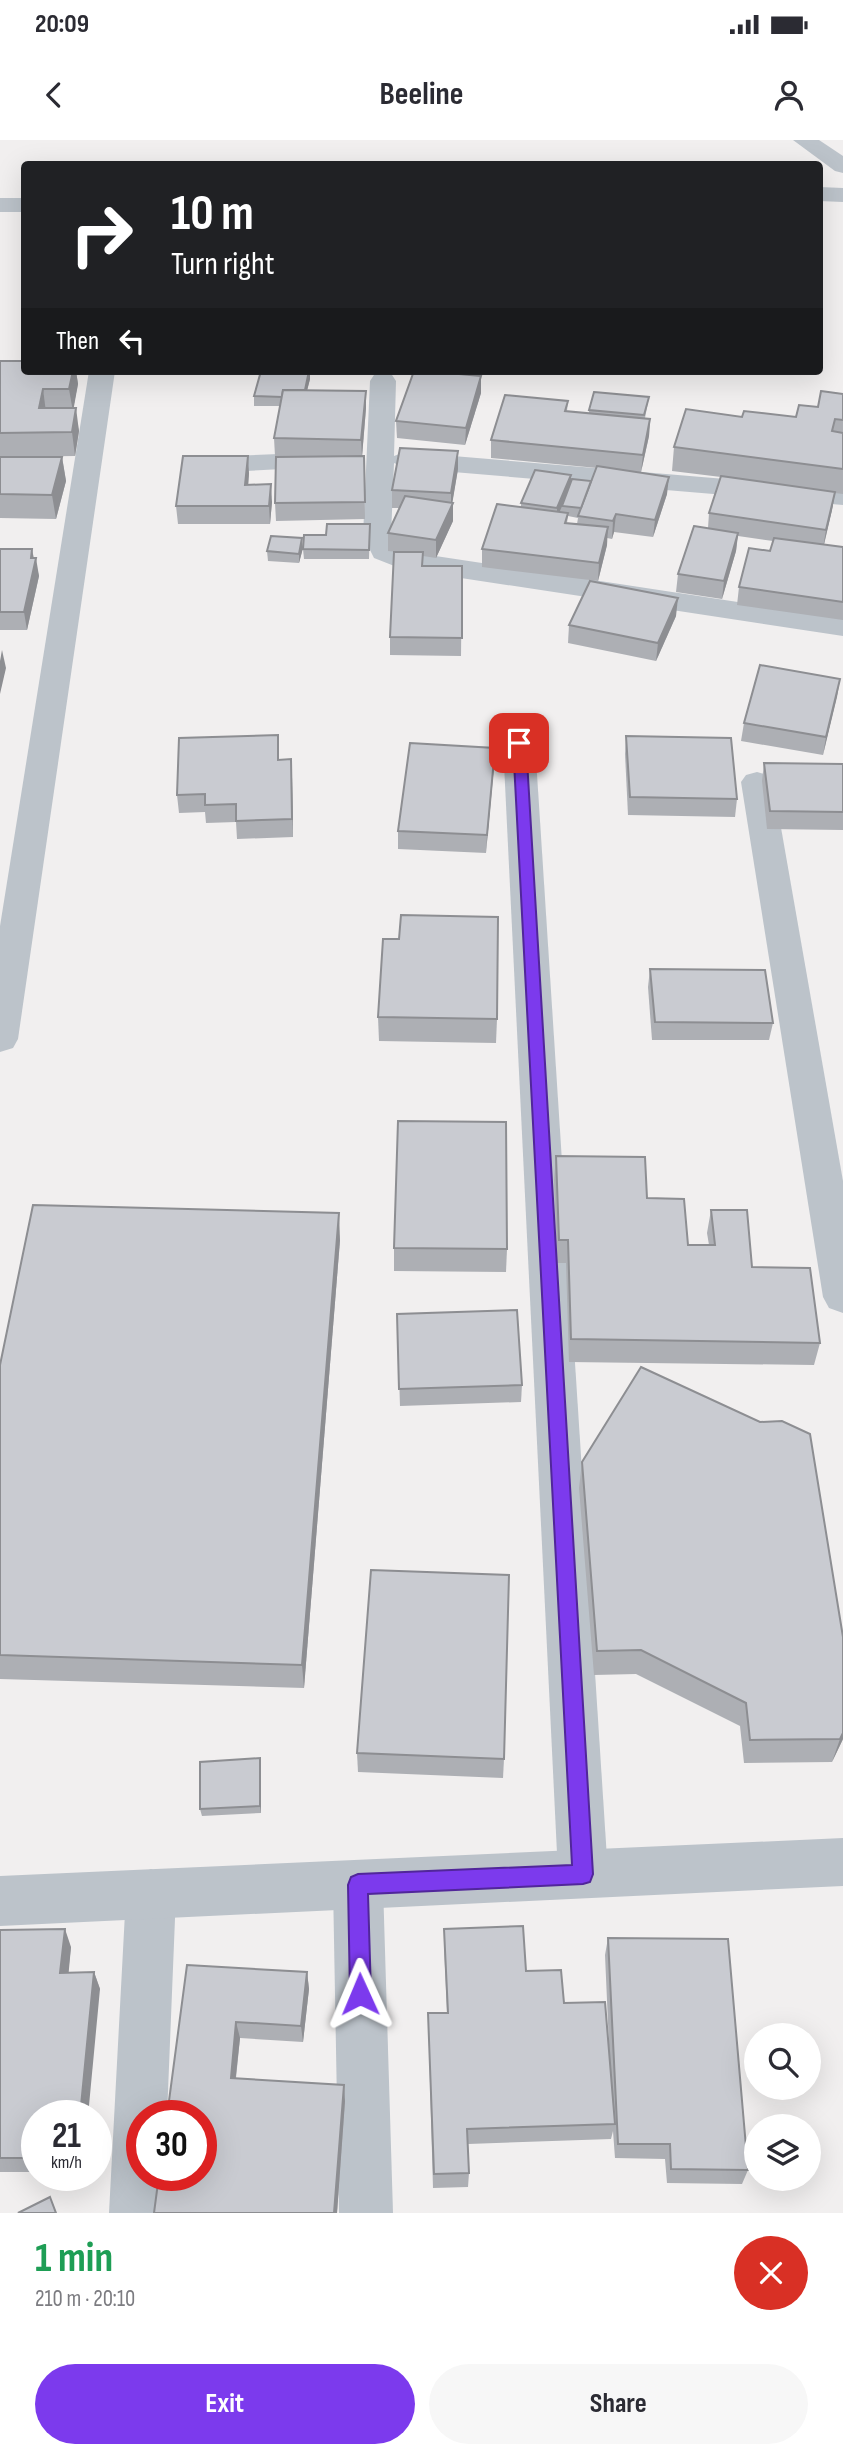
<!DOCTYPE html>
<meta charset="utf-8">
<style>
:root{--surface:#fff;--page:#f7f7f7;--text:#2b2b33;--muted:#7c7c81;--accent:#7c3aed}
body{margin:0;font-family:"Sofia Sans Condensed",sans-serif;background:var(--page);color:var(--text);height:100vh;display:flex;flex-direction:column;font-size:26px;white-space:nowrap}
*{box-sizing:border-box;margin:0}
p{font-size:23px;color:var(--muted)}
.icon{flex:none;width:38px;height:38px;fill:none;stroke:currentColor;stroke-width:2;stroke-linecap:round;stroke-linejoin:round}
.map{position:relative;height:2073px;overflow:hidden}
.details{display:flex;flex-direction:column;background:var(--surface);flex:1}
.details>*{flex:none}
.guide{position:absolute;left:21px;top:21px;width:802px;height:214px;border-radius:7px;box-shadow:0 7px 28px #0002;background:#202124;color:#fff;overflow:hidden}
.tools{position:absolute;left:744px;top:1883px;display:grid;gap:14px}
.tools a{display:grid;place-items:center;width:77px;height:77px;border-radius:50%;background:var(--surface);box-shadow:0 7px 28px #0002;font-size:35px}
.speed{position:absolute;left:21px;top:1960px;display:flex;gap:14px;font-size:35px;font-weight:700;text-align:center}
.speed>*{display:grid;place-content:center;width:91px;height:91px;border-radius:50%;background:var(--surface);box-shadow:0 7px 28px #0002;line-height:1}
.speed small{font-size:18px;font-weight:400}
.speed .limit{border:10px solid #d22;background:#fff;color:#111}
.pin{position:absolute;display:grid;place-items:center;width:60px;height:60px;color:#fff;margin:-30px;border-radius:14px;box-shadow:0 4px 10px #0006}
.me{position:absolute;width:77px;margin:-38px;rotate:359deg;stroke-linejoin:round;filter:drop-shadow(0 0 5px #0008)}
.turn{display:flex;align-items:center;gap:24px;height:147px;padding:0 35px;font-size:32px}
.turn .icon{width:91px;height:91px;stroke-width:2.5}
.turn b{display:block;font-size:49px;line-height:60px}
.then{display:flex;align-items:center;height:66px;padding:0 35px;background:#0003;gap:14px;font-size:26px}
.round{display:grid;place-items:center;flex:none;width:74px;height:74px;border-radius:37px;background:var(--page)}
.headline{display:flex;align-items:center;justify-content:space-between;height:119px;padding:0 35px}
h1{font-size:42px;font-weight:700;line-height:52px;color:#1e9e55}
.cta{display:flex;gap:14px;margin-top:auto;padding:14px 35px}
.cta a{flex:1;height:80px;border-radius:42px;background:var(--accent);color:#fff;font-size:28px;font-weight:700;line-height:80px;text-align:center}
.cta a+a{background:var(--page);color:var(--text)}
.status{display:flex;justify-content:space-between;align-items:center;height:49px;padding:0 35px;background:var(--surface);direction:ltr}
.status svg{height:19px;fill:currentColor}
header{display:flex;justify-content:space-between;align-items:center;height:91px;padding:0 35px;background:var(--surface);font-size:32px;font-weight:700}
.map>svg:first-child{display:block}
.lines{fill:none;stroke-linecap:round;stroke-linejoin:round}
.minor{fill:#bcc3ca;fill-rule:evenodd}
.tertiary{fill:#bcc3ca;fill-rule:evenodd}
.wall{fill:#adafb4;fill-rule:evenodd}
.shaded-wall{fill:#8d8e92}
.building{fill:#c9cbd1;stroke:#8d8e92;stroke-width:2}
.route{fill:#7c3aed;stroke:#51269a;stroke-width:2}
</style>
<div class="status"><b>20:09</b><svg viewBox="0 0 49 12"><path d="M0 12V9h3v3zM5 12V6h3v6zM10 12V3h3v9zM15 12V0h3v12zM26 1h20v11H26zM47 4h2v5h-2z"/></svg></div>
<header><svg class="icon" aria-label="back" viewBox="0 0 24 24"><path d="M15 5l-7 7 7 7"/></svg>Beeline<svg class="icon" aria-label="person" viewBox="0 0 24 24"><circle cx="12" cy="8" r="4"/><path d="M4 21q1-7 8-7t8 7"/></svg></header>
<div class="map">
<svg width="843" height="2073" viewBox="0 0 843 2073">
<rect width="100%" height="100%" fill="#f1efef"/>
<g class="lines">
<!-- minor -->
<g class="minor">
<path d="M819,47L843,48V62L819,61Z"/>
<rect x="0" y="58" width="24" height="14"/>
<path d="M89,231H115L18,899L13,908L0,912V786Z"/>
<path d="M383,233L392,235L396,241L394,316L405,312L843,349V365L405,328L394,323L391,396L396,407L409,412L843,478V496L402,429L374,418L363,396L370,241L374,235Z"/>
<path d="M328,312L338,314L342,320L338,326L207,333L197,331L193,325L197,319L207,317Z"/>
<path d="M519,593L530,596L535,603L608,1734L600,1751L583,1758L566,1751L558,1734L503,603L508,596Z"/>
<path d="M757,632L768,635L773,642L843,1041V1173L829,1168L823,1157L741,642L746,635Z"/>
<path d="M358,1721L375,1728L383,1745L393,2073H339L333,1745L341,1728Z"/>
<path d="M151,1729L169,1737L176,1754L167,1976H142V2035H165L163,2073H109L126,1754L133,1737Z"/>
</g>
<!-- tertiary -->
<g class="tertiary">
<path d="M793,0H819L843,16V33L835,31Z"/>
<path d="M843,1698V1746L0,1786V1736Z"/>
</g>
</g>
<!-- wall -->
<g class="wall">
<path d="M0,221L24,231H76L78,244L73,268L79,291L75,316L1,317H62L66,341L56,379L0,378Z"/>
<path d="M310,231V239L307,250L366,268L362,316H364L365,379L276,381L275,363L339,317L275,316L274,298L280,266H254V256Z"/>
<path d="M481,236V253L465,305L397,298L396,281Z"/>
<path d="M843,254V354L835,353L832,370L824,405L843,407V480L737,465L739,447L770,411L773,401L738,396L736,411L722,459L676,452L678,434L708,388L709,373L721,337L672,331L674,307L742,277H796L818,267Z"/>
<path d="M649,257L645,278L650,279L649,296L641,332L667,354L653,397L614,392L612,399L607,398V405L598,441L482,427V409L521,367V363L571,343L591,341L597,328L491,318V300L568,261L567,271L589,273V270ZM568,376L578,378L577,384L567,383Z"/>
<path d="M458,311V329L452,363L453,381L436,418L423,416V426H462L461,516L390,515V497L398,412L388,411V393L400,368H392V350Z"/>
<path d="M249,333L248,345L272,362L270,384H178L176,366Z"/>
<path d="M370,384L369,419H304L303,409L326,395Z"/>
<path d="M303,408L299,423L268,421L267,411Z"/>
<path d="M0,409L34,418L39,436L27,490H0Z"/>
<path d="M676,476L656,521L568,503L569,485Z"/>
<path d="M840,539L823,615L741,601L744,583Z"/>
<path d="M626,596L737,659L735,677L628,675L625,614Z"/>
<path d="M495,608L486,713L398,709V691Z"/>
<path d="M279,620L292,637L293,697L237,699L236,682L206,683L205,672L179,673L177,655Z"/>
<path d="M764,623L843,624V690L767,689L762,641Z"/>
<path d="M650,829L773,883L769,900H652L648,847Z"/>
<path d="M378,877L497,879L496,903L379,901Z"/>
<path d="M556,1016L647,1058L688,1105H709L707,1093L711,1070L752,1127L820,1203L814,1225L569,1222L566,1123H557L554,1040Z"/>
<path d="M340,1100L304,1548L0,1539V1225Z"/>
<path d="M394,1108L507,1109L506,1132L394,1131Z"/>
<path d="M397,1174L522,1245L521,1262L400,1266Z"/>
<path d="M582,1322L843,1599L832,1622L744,1623L740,1586L636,1534L594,1535L579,1348Z"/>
<path d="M357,1613L504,1619L503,1638L358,1632Z"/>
<path d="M261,1626V1673L202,1676L200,1669Z"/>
<path d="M444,1789L526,1831L564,1863L610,1928L605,1815L608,1798L748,2030L742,2044L667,2043L665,2019L615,2018L613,1991L611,1999L468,2004L469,2033L468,2047L433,2048L428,1873H447L444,1806Z"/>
<path d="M0,1790L71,1807L68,1833L94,1832L100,1849L37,1976V2032H0Z"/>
<path d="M187,1825L307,1832L309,1849L303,1902L240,1898L236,1938L345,1961L337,2073H154Z"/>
</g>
<!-- shaded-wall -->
<g class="shaded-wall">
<path d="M73,231H76L78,244L73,272L69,249Z"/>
<path d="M310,231V239L303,267V258Z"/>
<path d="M481,236V253L465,305L466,288Z"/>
<path d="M43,249L46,272L39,268Z"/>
<path d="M366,251V268L362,317L361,300Z"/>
<path d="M76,268L79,291L75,316L72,292Z"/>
<path d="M650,279L649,296L641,332L643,315Z"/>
<path d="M458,311V329L452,365L453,363V381L436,418V400L451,367V353Z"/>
<path d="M248,316L249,333L247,362L245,345Z"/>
<path d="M62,317L66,341L56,379L52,355Z"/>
<path d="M571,335V345L557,378V368Z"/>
<path d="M669,337L667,354L653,397L655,380Z"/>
<path d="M271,344L272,362L270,384L269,366Z"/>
<path d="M835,352L832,370L823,408L826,390Z"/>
<path d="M616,374L614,392L612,399L613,381Z"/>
<path d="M608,387L607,405L598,441L599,423Z"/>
<path d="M738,393L736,411L722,459L724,441Z"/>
<path d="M302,398L303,408L299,423V414Z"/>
<path d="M32,409L35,424L36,418L39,436L27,490L24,472Z"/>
<path d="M678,458L676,476L656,521L658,503Z"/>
<path d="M2,510L6,528L0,554V521Z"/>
<path d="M840,539L837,557L823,615L826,597Z"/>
<path d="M495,608L494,626L486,713L487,695Z"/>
<path d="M291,619L292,637L293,697L292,679Z"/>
<path d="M339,1073L340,1100L304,1548L302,1525Z"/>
<path d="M843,1593V1599L832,1622L840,1599Z"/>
<path d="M260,1618L261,1626V1673L260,1666Z"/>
<path d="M65,1789L71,1807L67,1850L60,1833Z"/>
<path d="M94,1832L100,1849L88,1976H80Z"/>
<path d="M307,1832L309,1849L303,1902L301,1886Z"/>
<path d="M236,1882L240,1898L234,1953L231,1938Z"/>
<path d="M344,1945L345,1961L337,2073H334Z"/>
</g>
<!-- building -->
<g class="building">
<path d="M0,221H24V231H73L69,249H43L39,268H76L72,292L0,293Z"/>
<path d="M261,231H309L305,250H283L282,257L254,256Z"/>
<path d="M414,231H426L481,236L466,288L396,281Z"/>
<path d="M283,250L366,251L361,300L274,298Z"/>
<path d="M821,251L843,254V280L835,279L832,291L843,293V329L674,307L686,269L742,277L744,271L796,277L799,265L818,267Z"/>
<path d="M594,252L649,257L644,275L589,270Z"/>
<path d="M505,255L568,261L565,271L650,279L643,315L491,300Z"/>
<path d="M400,308L458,311L451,353L392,350Z"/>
<path d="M183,316H248L245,345L271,344L269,366H176Z"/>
<path d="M364,316L365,362L275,363L276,317Z"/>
<path d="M0,317H62L52,355L0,354Z"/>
<path d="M597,326L669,337L655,380L616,374L613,381L578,376Z"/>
<path d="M535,330L571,335L557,368L521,363Z"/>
<path d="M721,336L835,352L826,390L709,373Z"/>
<path d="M572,339L591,341L581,368L562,366Z"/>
<path d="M405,356L453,363L436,400L388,393Z"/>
<path d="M497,364L568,373L565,383L608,387L599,423L482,409Z"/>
<path d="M327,384H370L369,410L303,409L304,395H326Z"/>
<path d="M694,386L738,393L724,441L678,434Z"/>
<path d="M271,396L302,398L299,414L267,411Z"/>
<path d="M774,398L843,407V462L739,447L749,408L770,411Z"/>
<path d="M0,409H32L31,418H36L24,472H0Z"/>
<path d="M394,412H423L422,426H462V498L390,497Z"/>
<path d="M590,441L678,458L658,503L569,485Z"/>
<path d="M760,525L840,539L826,597L744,583Z"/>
<path d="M278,595V620L291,619L292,679L236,681V664L205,665V654L177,655L179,598Z"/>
<path d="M626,596L731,598L737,659L630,657Z"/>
<path d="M410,603L495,608L487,695L398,691Z"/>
<path d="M764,623L843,624V672L770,671Z"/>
<path d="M401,775L498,777L497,879L378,877L383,799H399Z"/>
<path d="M650,829L765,830L773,883L655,882Z"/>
<path d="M398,981L506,982L507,1109L394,1108Z"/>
<path d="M556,1016L645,1017L647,1058L684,1059L688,1105H715L711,1070H747L752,1127L810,1128L820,1203L571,1199L568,1100H559Z"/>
<path d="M33,1065L339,1073L302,1525L0,1515V1225Z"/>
<path d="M517,1170L522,1245L399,1249L397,1174Z"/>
<path d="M641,1227L760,1282L782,1281L810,1294L843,1497V1593L840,1599L750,1600L746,1563L641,1510L597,1511L582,1322Z"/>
<path d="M371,1430L509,1435L504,1619L357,1613Z"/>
<path d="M260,1618V1666L200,1669V1622Z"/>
<path d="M523,1786L526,1831L561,1830L564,1863L605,1862L615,1984L467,1989L469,2033L434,2034L428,1873H448L444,1789Z"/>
<path d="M65,1789L60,1833L94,1832L80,1976H37V2018H0V1790Z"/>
<path d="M608,1798L728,1799L748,2030L671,2029L670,2004H618Z"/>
<path d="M187,1825L307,1832L301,1886L236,1882L231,1938L344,1945L334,2073H154L159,2035H201V1976H167Z"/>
<path d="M50,2057L56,2073H18Z"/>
</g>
<!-- route -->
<path class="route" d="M519,599L526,603L593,1734L590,1742L583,1744L368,1754L371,1854L368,1862L360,1865L353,1862L350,1854L348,1745L351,1737L358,1734L572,1725L513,603Z"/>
</svg>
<div class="tools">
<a><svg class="icon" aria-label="search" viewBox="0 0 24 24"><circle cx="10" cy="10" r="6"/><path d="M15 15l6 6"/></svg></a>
<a><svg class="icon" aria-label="layers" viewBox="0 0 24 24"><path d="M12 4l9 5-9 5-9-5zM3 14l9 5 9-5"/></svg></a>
</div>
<div class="speed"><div>21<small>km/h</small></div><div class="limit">30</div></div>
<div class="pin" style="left:519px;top:603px;background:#d93025"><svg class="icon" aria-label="arrive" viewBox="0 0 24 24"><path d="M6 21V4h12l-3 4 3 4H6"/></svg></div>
<svg class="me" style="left:360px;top:1854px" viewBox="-20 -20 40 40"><path d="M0-17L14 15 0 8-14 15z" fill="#7c3aed" stroke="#fff" stroke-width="4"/></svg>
<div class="guide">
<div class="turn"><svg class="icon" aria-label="right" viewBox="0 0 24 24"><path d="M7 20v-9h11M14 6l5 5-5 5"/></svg><div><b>10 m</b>Turn right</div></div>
<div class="then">Then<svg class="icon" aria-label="left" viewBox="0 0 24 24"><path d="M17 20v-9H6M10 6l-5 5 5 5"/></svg></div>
</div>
</div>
<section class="details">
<div class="headline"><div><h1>1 min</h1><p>210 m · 20:10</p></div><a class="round" style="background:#d93025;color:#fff"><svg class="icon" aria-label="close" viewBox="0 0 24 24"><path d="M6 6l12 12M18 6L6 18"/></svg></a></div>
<div class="cta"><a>Exit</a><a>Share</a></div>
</section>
